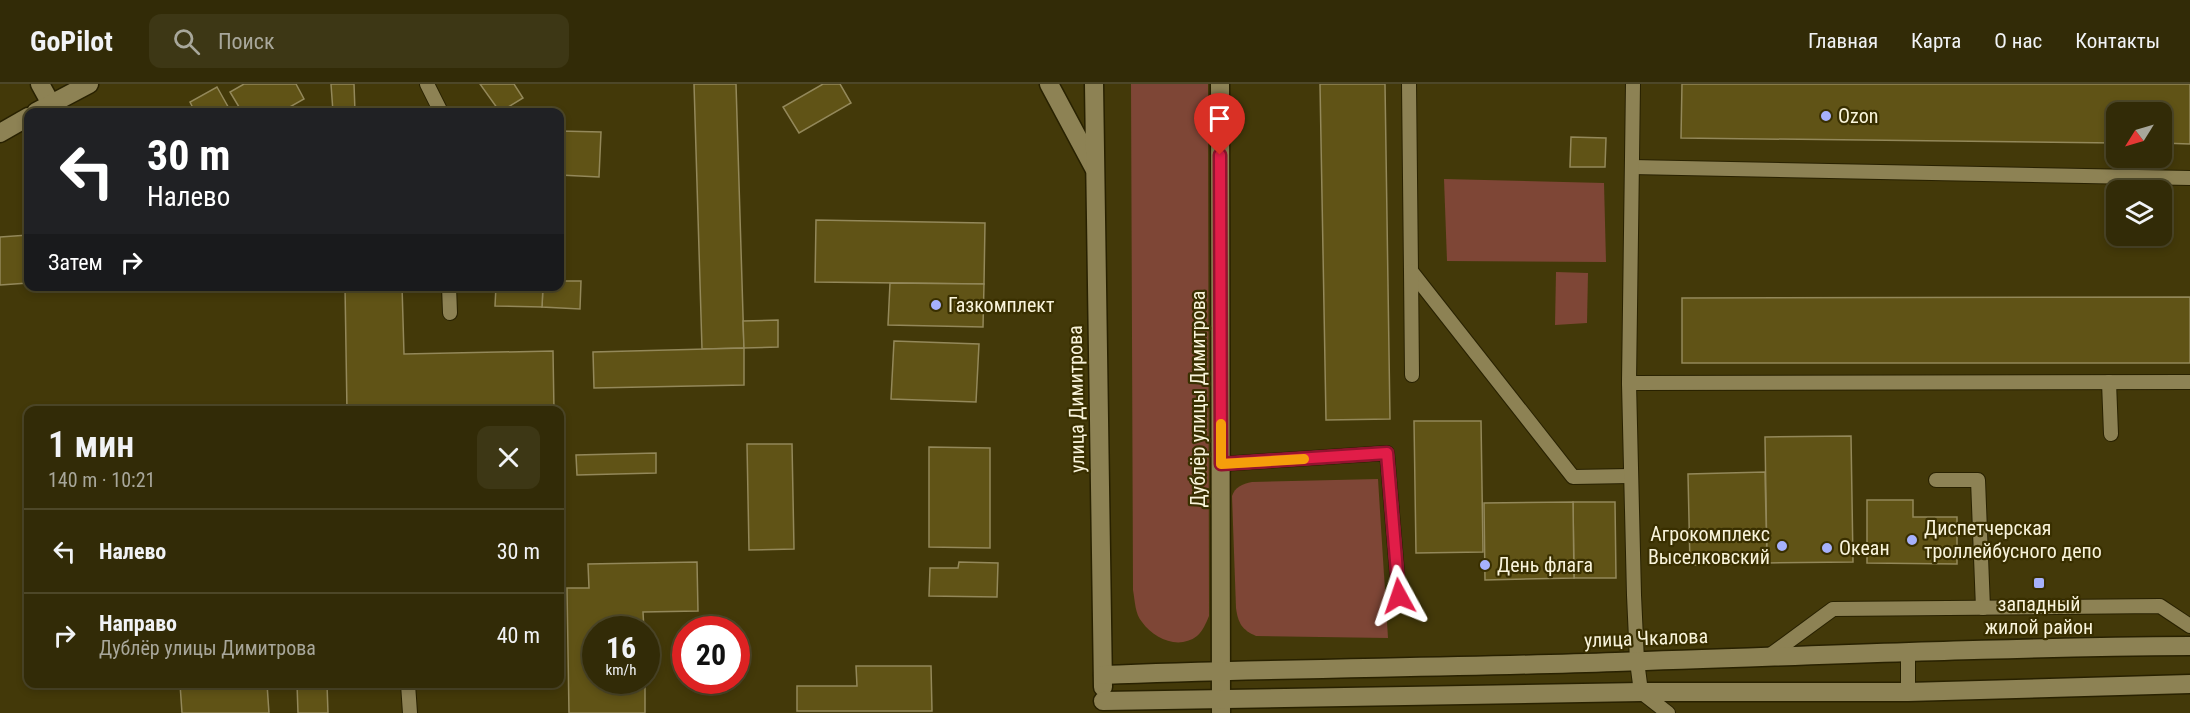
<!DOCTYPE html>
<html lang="ru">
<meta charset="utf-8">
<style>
:root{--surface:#322b07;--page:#3d3715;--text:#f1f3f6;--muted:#a8a79b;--line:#4d4728}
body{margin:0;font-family:"Roboto Condensed",sans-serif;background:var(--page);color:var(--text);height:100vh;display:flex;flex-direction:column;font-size:22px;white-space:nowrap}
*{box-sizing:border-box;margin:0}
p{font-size:20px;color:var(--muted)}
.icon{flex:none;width:33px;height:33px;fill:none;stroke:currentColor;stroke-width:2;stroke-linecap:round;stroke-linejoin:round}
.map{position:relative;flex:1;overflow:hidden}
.details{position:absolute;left:24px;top:322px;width:540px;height:282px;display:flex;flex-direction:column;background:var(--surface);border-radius:12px;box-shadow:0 3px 9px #0003,0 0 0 2px var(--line)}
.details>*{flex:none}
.banner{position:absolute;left:24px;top:24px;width:540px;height:183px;border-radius:12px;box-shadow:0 3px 9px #0003,0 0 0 2px var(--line);background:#202124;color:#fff;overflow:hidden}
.needle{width:39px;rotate:233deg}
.controls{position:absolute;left:2106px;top:18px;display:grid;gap:12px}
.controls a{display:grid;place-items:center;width:66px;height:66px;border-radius:12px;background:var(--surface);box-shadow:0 3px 9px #0003,0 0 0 2px var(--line);font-size:30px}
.speed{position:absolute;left:582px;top:532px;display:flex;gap:12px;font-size:30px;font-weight:700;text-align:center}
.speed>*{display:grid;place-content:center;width:78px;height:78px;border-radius:50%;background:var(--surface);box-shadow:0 3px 9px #0003,0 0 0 2px var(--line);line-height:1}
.speed small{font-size:15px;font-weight:400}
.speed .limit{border:9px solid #d22;background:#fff;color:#111}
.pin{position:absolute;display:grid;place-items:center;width:51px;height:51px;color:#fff;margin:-62px -26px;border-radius:50% 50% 50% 0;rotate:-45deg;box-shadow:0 0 6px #0007}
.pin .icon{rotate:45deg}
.me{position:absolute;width:66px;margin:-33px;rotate:355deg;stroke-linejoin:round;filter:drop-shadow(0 0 4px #0008)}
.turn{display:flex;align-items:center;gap:21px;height:126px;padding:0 24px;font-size:27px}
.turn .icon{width:78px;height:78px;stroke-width:2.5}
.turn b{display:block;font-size:42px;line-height:51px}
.then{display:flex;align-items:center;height:57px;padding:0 24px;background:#0003;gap:12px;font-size:22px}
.round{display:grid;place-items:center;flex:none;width:63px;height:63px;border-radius:12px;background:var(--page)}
.headline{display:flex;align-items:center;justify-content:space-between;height:102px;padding:0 24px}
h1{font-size:36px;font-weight:600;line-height:45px}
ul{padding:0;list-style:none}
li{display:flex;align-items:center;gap:18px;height:84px;padding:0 24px;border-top:2px solid var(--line)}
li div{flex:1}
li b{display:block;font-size:22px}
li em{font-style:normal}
header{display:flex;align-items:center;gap:36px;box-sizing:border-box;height:84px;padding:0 30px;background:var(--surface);border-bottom:2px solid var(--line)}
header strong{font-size:28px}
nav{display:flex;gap:33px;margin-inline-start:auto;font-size:21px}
.search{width:420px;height:54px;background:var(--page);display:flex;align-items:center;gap:15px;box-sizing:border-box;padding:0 21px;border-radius:12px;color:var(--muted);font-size:22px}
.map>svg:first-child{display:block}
.green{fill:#7e4636}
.building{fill:#605316;stroke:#93885a;stroke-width:1.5}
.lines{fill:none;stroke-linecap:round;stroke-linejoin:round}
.service-casing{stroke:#282100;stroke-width:16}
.minor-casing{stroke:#282100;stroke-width:21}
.tertiary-casing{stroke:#282100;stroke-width:21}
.secondary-casing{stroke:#282100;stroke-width:21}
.service{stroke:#8d8254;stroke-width:14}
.minor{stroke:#8d8254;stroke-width:18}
.tertiary{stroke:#8d8254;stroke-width:18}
.secondary{stroke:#8d8254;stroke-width:18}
.route-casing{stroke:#92132f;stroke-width:15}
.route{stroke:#e11d48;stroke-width:10}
.slow{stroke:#f59e0b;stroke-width:10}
.poi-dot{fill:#a6b1fc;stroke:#392f00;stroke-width:2}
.labels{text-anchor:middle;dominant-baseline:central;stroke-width:4.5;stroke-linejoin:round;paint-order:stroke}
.poi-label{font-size:20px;fill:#f9f4db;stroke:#392f00;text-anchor:start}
.street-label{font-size:20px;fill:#f9f4db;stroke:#392f00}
</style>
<header>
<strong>GoPilot</strong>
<div class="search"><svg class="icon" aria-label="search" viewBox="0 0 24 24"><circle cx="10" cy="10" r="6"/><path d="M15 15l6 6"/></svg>Поиск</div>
<nav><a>Главная</a><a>Карта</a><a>О нас</a><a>Контакты</a></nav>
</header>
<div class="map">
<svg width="2190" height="629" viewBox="0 0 2190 629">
<rect width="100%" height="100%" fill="#433909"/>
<!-- green -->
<g class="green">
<path d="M1131,0H1208L1209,532C1206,539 1203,547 1197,552C1179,566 1154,555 1142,538C1135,530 1135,517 1133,506Z"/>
<path d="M1444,95L1604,99L1606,178L1447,177Z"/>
<path d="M1556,188L1588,189L1587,239L1555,241Z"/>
<path d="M1378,395L1388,554L1256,552C1242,546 1238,539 1236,524L1232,412C1235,403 1242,400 1252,398Z"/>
</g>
<!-- building -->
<g class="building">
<path d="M244,0H296L304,15L281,28H242L230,8Z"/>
<path d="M331,0H354L355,28H333Z"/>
<path d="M480,0H514L523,14L500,28Z"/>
<path d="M694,0H736L744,264L702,265Z"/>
<path d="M823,0H840L851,19L799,49L783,23Z"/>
<path d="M1320,0H1385L1390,335L1326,336Z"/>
<path d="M1682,0H2190V60L2162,59V28H2116V59L1681,54Z"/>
<path d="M217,3L231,28H195L190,18Z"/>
<path d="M560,47L601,48L599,93L560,91Z"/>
<path d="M1571,53L1606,54L1605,83H1570Z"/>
<path d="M816,136L985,139L984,200L815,198Z"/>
<path d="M28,151V199L0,201V153Z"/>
<path d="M560,197H581L580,225L542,223L543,202H560Z"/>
<path d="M890,199L984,200L983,243L888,241Z"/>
<path d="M345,202H402L404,270L553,267L554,327H347Z"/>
<path d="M496,202H543L542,223L495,222Z"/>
<path d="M2190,213V279H1682V214Z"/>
<path d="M778,236V263L744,264L743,237Z"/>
<path d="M894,257L979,260L976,318L891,315Z"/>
<path d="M744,264V301L594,304L593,268Z"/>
<path d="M1414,337H1481L1483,468L1416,469Z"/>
<path d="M1851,352L1853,478L1767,479L1765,353Z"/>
<path d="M747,360H792L794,465L749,466Z"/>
<path d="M929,363L990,364V464L929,463Z"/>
<path d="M656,369V389L577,391L576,371Z"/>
<path d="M1765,388L1767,479L1690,481L1688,390Z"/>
<path d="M1867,416H1913V433H1957V480L1867,479Z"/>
<path d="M1573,418H1615L1616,494H1574Z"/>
<path d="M1573,418L1574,494L1485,496L1484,419Z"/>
<path d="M697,478L698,527L643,528L644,546H596V597H645V629H569L567,504H589L588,480Z"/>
<path d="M959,478L998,479L997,513L929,512L930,484H958Z"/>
<path d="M856,582H931L932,627H797V602H857Z"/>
<path d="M180,600H267L269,629H182Z"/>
<path d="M297,600H327L328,629H298Z"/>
</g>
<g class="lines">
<defs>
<g id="service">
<path d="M427,0L441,28"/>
<path d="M1409,0L1411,187L1573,393L1630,392"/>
<path d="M1632,83L2190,94"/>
<path d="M1411,187L1412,291"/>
<path d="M449,202L450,229"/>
<path d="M2109,298L2111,350"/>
<path d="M1629,299L1633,0"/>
<path d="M1221,380L1387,369L1399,512"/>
<path d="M1936,396H1978L1983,524"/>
<path d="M1769,572L1833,525L2160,522L2190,542"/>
<path d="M408,600L410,629"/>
<path d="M1908,608V568"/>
<path d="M1668,629L1641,608L1637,577L1634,511L1629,299L2190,298"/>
</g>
<g id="minor">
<path d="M40,0L51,20"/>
<path d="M1220,0L1221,629"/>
<path d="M36,28L89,0"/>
<path d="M0,49L28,33"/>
</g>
<path id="tertiary" d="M1049,0L1094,84"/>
<g id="secondary">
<path d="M1094,0L1103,603"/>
<path d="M1103,591C1274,584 1445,584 1616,578C1808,572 1999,563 2190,562"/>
<path d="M1103,617L1641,608H1908L2190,600"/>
</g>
</defs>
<!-- service casing -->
<use href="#service" class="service-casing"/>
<!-- minor casing -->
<use href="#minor" class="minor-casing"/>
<!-- tertiary casing -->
<use href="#tertiary" class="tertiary-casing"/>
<!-- secondary casing -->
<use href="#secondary" class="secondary-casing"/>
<!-- service -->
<use href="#service" class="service"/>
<!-- minor -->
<use href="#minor" class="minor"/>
<!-- tertiary -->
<use href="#tertiary" class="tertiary"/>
<!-- secondary -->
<use href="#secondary" class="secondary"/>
</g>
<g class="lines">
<defs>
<path id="route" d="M1220,71L1221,380L1387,369L1399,512"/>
</defs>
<!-- route casing -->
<use href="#route" class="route-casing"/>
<!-- route -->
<use href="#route" class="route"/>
<!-- slow -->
<path class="slow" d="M1221,340V380L1304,375"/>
</g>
<!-- markers -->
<g class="poi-dot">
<circle cx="1826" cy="32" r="6"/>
<circle cx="936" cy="221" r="6"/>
<circle cx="1912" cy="456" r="6"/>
<circle cx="1782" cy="462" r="6"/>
<circle cx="1827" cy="464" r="6"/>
<circle cx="1485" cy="481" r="6"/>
<rect x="2033" y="493" width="12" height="12" rx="3"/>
</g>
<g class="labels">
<!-- poi labels -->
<g class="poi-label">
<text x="1838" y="32">Ozon</text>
<text x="948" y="221">Газкомплект</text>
<text x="1924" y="444">Диспетчерская<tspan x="1924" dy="23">троллейбусного депо</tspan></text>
<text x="1770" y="450" text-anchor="end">Агрокомплекс<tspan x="1770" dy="23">Выселковский</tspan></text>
<text x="1839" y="464">Океан</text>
<text x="1497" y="481">День флага</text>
<text x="2039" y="520" text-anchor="middle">западный<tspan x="2039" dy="23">жилой район</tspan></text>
</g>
<!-- street labels -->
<g class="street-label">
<text transform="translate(1076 315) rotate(-91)">улица Димитрова</text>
<text transform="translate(1198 315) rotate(-90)">Дублёр улицы Димитрова</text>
<text transform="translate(1646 554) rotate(-2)">улица Чкалова</text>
</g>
</g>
</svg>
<div class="controls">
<a><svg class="needle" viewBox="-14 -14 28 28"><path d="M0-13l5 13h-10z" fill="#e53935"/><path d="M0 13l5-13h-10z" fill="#a8a79b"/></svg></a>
<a><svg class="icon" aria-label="layers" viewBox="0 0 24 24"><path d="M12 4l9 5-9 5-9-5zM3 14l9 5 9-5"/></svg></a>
</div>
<div class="speed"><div>16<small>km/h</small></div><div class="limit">20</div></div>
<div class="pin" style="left:1220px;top:71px;background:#d93025"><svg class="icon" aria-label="arrive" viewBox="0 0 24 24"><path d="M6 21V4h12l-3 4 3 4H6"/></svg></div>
<svg class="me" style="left:1399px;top:512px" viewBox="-20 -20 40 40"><path d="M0-17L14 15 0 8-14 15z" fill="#e11d48" stroke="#fff" stroke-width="4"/></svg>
<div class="banner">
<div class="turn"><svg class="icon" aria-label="left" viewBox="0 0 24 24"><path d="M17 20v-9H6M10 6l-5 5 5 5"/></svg><div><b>30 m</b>Налево</div></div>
<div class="then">Затем<svg class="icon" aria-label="right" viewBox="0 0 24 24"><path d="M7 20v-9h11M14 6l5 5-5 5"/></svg></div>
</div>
<section class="details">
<div class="headline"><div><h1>1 мин</h1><p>140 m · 10:21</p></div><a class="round"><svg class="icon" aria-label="close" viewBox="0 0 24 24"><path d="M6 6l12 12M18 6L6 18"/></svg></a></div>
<ul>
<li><svg class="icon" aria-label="left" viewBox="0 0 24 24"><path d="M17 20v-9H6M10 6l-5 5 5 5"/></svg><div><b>Налево</b></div><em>30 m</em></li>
<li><svg class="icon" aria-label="right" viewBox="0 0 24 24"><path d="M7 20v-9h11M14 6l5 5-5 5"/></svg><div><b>Направо</b><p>Дублёр улицы Димитрова</p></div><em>40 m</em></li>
</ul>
</section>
</div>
